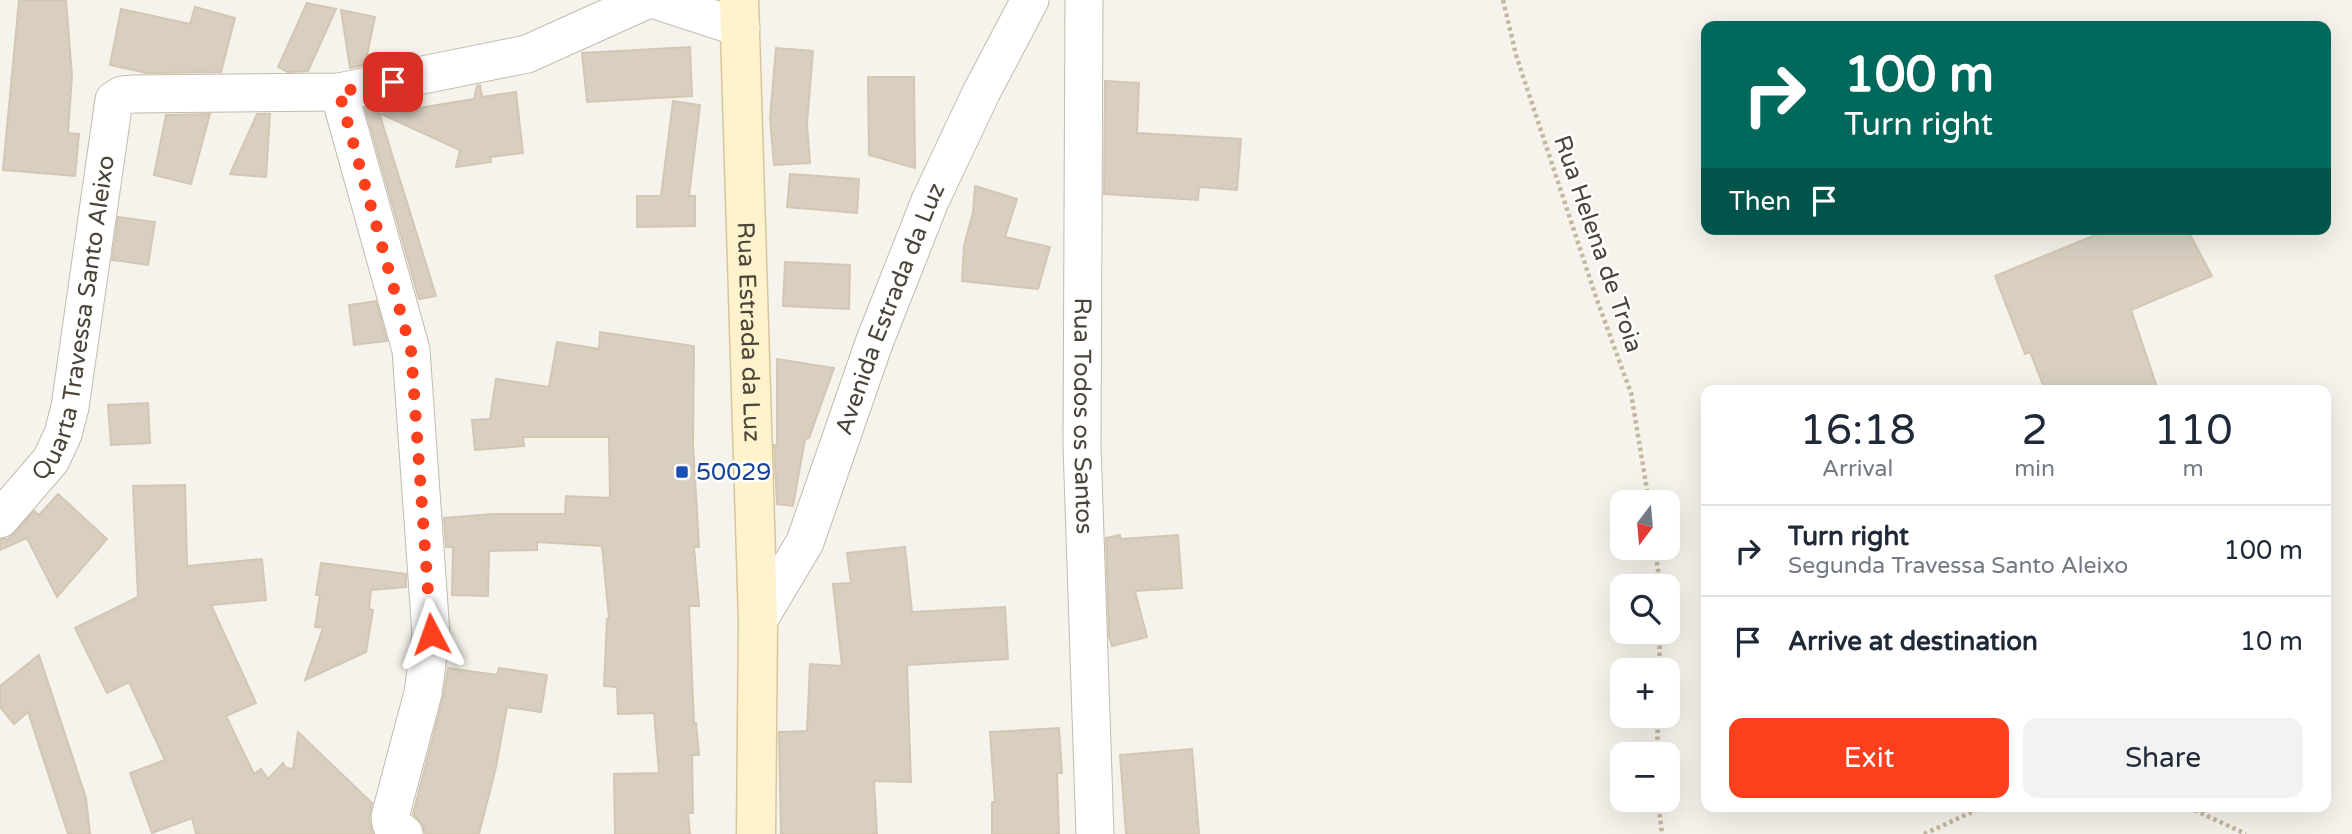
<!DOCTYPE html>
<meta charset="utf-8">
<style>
:root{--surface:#fff;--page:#f2f2f3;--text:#1f2937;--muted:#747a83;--line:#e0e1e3;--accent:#fc3f1d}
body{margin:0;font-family:"Varela Round",sans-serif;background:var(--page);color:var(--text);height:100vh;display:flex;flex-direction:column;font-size:26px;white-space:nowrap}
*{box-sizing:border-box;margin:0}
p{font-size:23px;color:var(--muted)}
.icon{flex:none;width:38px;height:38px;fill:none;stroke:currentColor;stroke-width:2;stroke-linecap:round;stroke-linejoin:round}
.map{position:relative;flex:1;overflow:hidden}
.drawer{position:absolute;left:1701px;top:385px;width:630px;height:427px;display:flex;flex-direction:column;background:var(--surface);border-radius:14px;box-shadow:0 7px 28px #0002}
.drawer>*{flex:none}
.guide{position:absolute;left:1701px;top:21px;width:630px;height:214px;border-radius:14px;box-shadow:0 7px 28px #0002;background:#00695c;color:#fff;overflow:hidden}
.needle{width:46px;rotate:196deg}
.tools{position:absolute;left:1610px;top:490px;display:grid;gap:14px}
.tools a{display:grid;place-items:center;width:70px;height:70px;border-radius:14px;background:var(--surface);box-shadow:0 7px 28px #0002;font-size:35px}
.pin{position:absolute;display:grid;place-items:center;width:60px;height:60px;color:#fff;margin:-30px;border-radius:14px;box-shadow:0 4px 10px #0006}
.me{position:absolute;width:77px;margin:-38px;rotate:356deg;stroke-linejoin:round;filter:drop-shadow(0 0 5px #0008)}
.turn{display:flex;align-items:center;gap:24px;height:147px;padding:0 28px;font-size:32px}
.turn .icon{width:91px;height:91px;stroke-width:2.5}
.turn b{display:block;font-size:49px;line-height:60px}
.then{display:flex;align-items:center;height:66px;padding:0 28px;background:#0003;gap:14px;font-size:26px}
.eta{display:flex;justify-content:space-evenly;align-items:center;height:119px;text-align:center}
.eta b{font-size:42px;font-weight:600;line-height:49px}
.action{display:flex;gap:14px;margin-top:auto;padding:14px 28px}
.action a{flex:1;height:80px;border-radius:14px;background:var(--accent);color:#fff;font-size:28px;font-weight:600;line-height:80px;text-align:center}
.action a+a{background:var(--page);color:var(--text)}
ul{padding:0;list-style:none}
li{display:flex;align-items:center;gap:21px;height:91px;padding:0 28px;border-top:2px solid var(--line)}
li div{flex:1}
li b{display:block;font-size:26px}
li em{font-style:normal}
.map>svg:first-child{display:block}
.building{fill:#d8cfc1;stroke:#d3c7b4;stroke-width:2}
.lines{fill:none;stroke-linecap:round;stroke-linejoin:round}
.street-casing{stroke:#c2bbae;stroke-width:39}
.secondary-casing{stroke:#d6c79b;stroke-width:41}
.path{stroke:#c4b79f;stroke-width:4.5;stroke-dasharray:3.5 3.5;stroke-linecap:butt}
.street{stroke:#fff;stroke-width:37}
.secondary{stroke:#fff3cd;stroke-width:38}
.route{stroke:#fc3f1d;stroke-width:12;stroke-dasharray:0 21.6}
.transit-dot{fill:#1a4fb4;stroke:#fff;stroke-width:2.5}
.labels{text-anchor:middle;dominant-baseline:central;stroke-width:5;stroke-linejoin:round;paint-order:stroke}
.street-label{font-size:24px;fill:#4b4439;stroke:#fff}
.transit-label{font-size:24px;fill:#164399;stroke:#fff;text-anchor:start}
</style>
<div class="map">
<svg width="2352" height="834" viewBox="0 0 2352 834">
<rect width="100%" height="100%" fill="#f6f3ec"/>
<!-- building -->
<g class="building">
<path d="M19,0H66L72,76L68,133L79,134L75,176L3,170Z"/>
<path d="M307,3L336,9L308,71L288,72L278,67Z"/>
<path d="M195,7L235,18L221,72L147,73L110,65L121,9L190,24Z"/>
<path d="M341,10L375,17L365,65L350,68Z"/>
<path d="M690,47L692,96L587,102L582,53Z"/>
<path d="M776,48L813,51L807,124L810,163L774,165L770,118Z"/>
<path d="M868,77H914L915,168L869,155Z"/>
<path d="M1105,81L1139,83L1137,133L1241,139L1237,190L1199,187L1198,200L1104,194Z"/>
<path d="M480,85L482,97L516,92L523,153L490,157L491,162L456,167L460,150L381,114L474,99L477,86Z"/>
<path d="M673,101L700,105L689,196H695V226L637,227V196H661Z"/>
<path d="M377,106L436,296L419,299L365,108Z"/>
<path d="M210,114L191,184L154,175L166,115Z"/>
<path d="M257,114H270L266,177L230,174Z"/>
<path d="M790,174L859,179L857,213L787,207Z"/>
<path d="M975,186L1017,199L1005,237L1050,247L1038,289L962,281L964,246L973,212Z"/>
<path d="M118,217L155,222L148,265L112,260Z"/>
<path d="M2110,229H2187L2212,276L2131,310L2158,390H2045L2030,352L2025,354L1995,276Z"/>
<path d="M785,262L850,265L849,309L783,306Z"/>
<path d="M376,301L387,341L354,345L349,305Z"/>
<path d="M600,332L694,346L693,444L699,547H694L699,606H689L694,723H696L699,755H692L693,813H688L690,834H615L614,774L659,773L654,713L618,714L617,687L604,686L607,619H609L602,546L537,542V550L489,551L488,596L452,595L453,547H446L444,518L493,514H565L566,496L610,498L609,437H523L524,446L475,450L472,420L490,419L496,379L549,387L557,342L599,349Z"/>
<path d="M777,359L834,368L809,438L805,439L793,506L777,504L774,445H777Z"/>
<path d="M148,403L150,443L111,445L108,405Z"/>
<path d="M185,485L187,566L262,559L266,600L211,605L256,703L226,716L254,774L261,769L268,779L283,763L286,768L293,769L298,732L372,803L369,820L374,834H196L192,818L152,833L130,773L165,760L129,682L107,693L75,628L138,597L133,486Z"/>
<path d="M58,494L107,539L57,597L27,538L0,550V539H8L15,533L34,511L39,515Z"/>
<path d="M1120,535L1121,539L1178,535L1182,588L1135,591L1147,637L1112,646L1109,636L1106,538Z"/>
<path d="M905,547L912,612L1005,607L1008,659L907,665L911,782L874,781L877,834H781L779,732L807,731L810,664L842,666L833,584L851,583L847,553Z"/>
<path d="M321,563L406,574V587L371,590L369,609L373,610L366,652L305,680L323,628L315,627L320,595H316Z"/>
<path d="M39,655L86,798L90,834H68L28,712L14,724L0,707V686Z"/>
<path d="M448,668L497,675L499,668L547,675L541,712L507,707L496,767L479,834H425L423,825L413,814L443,698Z"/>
<path d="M1059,728L1062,773H1057L1059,834H992V802H995L990,732Z"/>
<path d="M1192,749L1199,834H1126L1120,755Z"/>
</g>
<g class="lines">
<defs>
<g id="street">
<path d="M655,0L741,28"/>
<path id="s1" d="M1084,0L1082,445L1095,834"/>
<path d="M339,92L411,350L431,634L423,693L390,817L391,824L404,834"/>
<path id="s2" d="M0,519L51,460L63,434L70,407L114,100L122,95L134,94L339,92L527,54L647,0"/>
<path id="s3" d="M758,621L805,542L874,343L930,201L981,93L1030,0"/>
</g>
<g id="secondary">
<path id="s4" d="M739,0L758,621L756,834"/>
</g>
</defs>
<!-- street casing -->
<use href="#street" class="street-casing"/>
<!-- secondary casing -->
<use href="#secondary" class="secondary-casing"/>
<!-- path -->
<g class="path">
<path d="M1503,0L1516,55L1597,300L1631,393L1649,502"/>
<path d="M1655,548L1660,586"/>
<path d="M1659,670L1660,632"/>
<path d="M1657,754L1658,716"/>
<path d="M1658,800L1662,834"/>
<path d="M2188,807L2246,834"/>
<path d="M1924,834L1983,807"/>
</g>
<!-- street -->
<use href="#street" class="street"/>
<!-- secondary -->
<use href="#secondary" class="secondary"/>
</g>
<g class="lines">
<!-- route -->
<path class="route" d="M393,82L339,92L411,350L431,634"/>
</g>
<!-- markers -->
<rect class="transit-dot" x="675" y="465" width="14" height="14" rx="3.5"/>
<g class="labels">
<!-- street labels -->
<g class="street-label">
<text transform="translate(1598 244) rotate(71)">Rua Helena de Troia</text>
<text stroke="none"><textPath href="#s3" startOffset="340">Avenida Estrada da Luz</textPath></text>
<text stroke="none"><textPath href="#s2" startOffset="222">Quarta Travessa Santo Aleixo</textPath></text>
<text stroke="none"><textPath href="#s4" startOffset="332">Rua Estrada da Luz</textPath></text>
<text stroke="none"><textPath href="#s1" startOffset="416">Rua Todos os Santos</textPath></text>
</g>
<!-- transit labels -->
<g class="transit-label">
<text x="696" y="472">50029</text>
</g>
</g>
</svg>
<div class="tools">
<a><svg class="needle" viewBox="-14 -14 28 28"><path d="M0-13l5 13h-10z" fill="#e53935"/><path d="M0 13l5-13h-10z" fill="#747a83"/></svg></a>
<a><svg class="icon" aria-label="search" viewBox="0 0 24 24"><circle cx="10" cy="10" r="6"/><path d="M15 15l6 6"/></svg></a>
<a>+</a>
<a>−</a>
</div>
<div class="pin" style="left:393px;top:82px;background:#d93025"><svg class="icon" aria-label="arrive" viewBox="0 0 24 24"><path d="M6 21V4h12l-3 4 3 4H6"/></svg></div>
<svg class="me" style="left:431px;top:634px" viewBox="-20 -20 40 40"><path d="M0-17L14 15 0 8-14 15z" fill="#fc3f1d" stroke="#fff" stroke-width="4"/></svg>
<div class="guide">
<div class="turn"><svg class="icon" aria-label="right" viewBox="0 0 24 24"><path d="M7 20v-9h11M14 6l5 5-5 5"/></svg><div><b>100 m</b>Turn right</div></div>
<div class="then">Then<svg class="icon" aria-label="arrive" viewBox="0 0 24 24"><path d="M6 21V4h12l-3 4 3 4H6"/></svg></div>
</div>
<section class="drawer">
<div class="eta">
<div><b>16:18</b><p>Arrival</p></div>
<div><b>2</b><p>min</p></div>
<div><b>110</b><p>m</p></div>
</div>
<ul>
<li><svg class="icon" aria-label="right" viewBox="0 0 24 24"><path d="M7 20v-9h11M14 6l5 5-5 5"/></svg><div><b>Turn right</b><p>Segunda Travessa Santo Aleixo</p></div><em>100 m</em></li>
<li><svg class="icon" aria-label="arrive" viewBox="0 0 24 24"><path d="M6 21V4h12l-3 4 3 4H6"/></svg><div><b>Arrive at destination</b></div><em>10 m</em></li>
</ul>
<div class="action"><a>Exit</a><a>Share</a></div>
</section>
</div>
